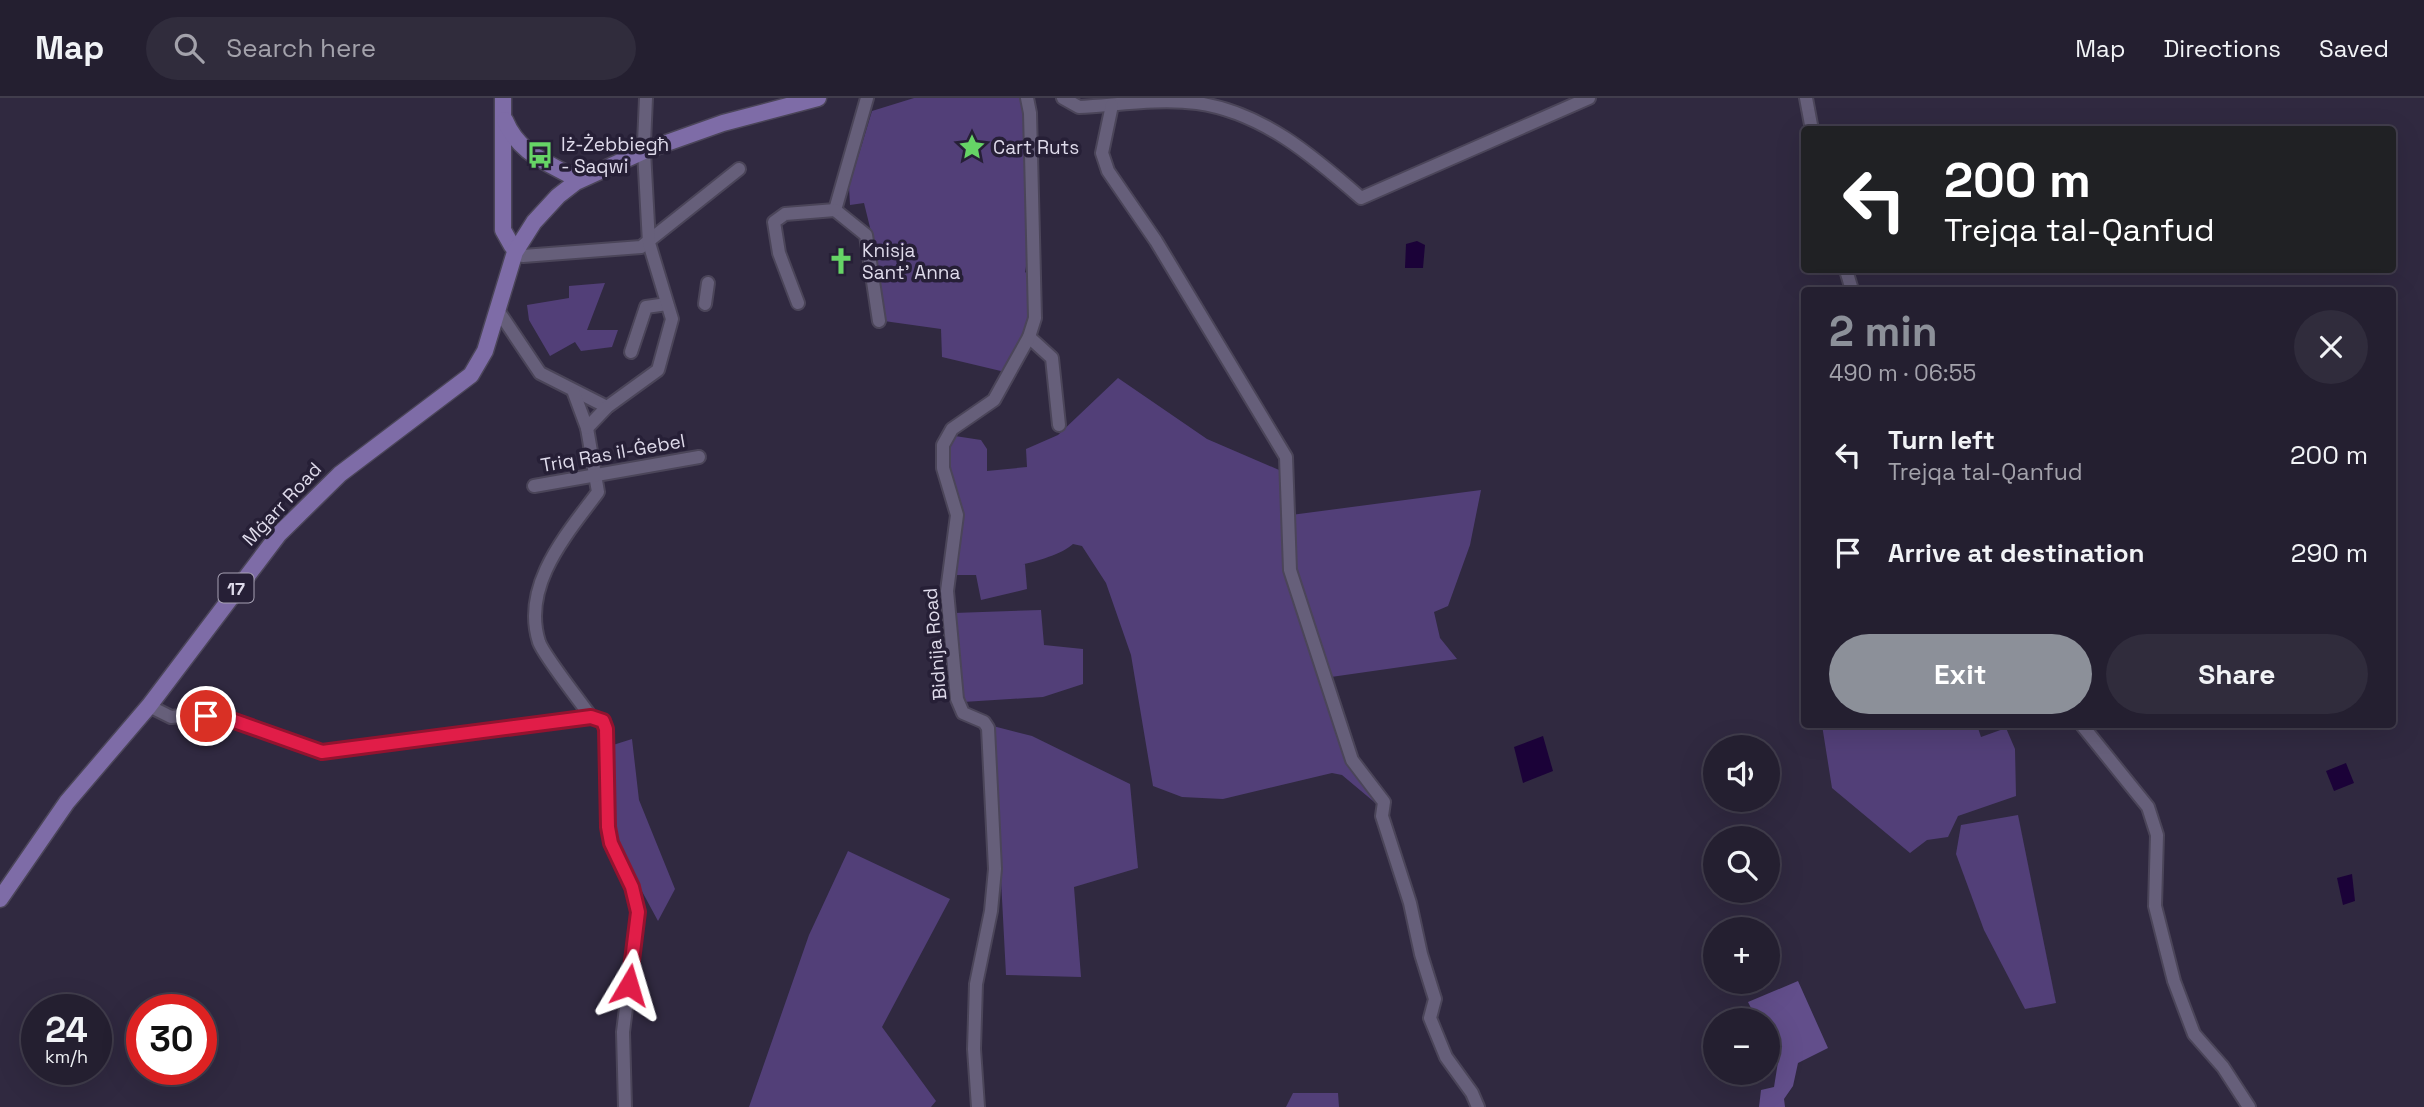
<!DOCTYPE html>
<meta charset="utf-8">
<style>
:root{--surface:#241f30;--page:#302c3c;--text:#f1f3f6;--muted:#a3a2ab;--line:#413d4c;--accent:#8c9099}
body{margin:0;font-family:"Space Grotesk",sans-serif;background:var(--page);color:var(--text);height:100vh;display:flex;flex-direction:column;font-size:26px;white-space:nowrap}
*{box-sizing:border-box;margin:0}
p{font-size:23px;color:var(--muted)}
.icon{flex:none;width:38px;height:38px;fill:none;stroke:currentColor;stroke-width:2;stroke-linecap:round;stroke-linejoin:round}
.map{position:relative;flex:1;overflow:hidden}
.sheet{position:absolute;left:1801px;top:189px;width:595px;height:441px;display:flex;flex-direction:column;background:var(--surface);border-radius:7px;box-shadow:0 7px 28px #0002,0 0 0 2px var(--line)}
.sheet>*{flex:none}
.banner{position:absolute;left:1801px;top:28px;width:595px;height:147px;border-radius:7px;box-shadow:0 7px 28px #0002,0 0 0 2px var(--line);background:#202124;color:#fff;overflow:hidden}
.tools{position:absolute;left:1703px;top:637px;display:grid;gap:14px}
.tools a{display:grid;place-items:center;width:77px;height:77px;border-radius:50%;background:var(--surface);box-shadow:0 7px 28px #0002,0 0 0 2px var(--line);font-size:35px}
.speed{position:absolute;left:21px;top:896px;display:flex;gap:14px;font-size:35px;font-weight:700;text-align:center}
.speed>*{display:grid;place-content:center;width:91px;height:91px;border-radius:50%;background:var(--surface);box-shadow:0 7px 28px #0002,0 0 0 2px var(--line);line-height:1}
.speed small{font-size:18px;font-weight:400}
.speed .limit{border:10px solid #d22;background:#fff;color:#111}
.pin{position:absolute;display:grid;place-items:center;width:60px;height:60px;color:#fff;margin:-30px;border:4px solid #fff;border-radius:50%;box-shadow:0 2px 7px #0007}
.me{position:absolute;width:77px;margin:-38px;rotate:7deg;stroke-linejoin:round;filter:drop-shadow(0 0 5px #0008)}
.turn{display:flex;align-items:center;gap:24px;height:147px;padding:0 28px;font-size:32px}
.turn .icon{width:91px;height:91px;stroke-width:2.5}
.turn b{display:block;font-size:49px;line-height:60px}
.round{display:grid;place-items:center;flex:none;width:74px;height:74px;border-radius:37px;background:var(--page)}
.head{display:flex;align-items:center;justify-content:space-between;height:119px;padding:0 28px}
h1{font-size:42px;font-weight:700;line-height:52px;color:var(--accent)}
.primary-button{display:flex;gap:14px;margin-top:auto;padding:14px 28px}
.primary-button a{flex:1;height:80px;border-radius:42px;background:var(--accent);color:#fff;font-size:28px;font-weight:700;line-height:80px;text-align:center}
.primary-button a+a{background:var(--page);color:var(--text)}
ul{padding:0;list-style:none}
li{display:flex;align-items:center;gap:21px;height:98px;padding:0 28px}
li div{flex:1}
li b{display:block;font-size:26px}
li em{font-style:normal}
header{display:flex;align-items:center;gap:42px;box-sizing:border-box;height:98px;padding:0 35px;background:var(--surface);border-bottom:2px solid var(--line)}
header strong{font-size:33px}
nav{display:flex;gap:38px;margin-inline-start:auto;font-size:24px}
.search{width:490px;height:63px;background:var(--page);display:flex;align-items:center;gap:18px;box-sizing:border-box;padding:0 24px;border-radius:38px;color:var(--muted);font-size:26px}
.map>svg:first-child{display:block}
.green{fill:#523f78}
.forest{fill:#624e8b}
.water{fill:#1b0238}
.lines{fill:none;stroke-linecap:round;stroke-linejoin:round}
.minor-casing{stroke:#4b4559;stroke-width:16}
.major-casing{stroke:#4b4559;stroke-width:19}
.minor{stroke:#665f7a;stroke-width:12}
.major{stroke:#7e6ca7;stroke-width:16}
.route-casing{stroke:#92132f;stroke-width:18}
.route{stroke:#e11d48;stroke-width:12}
.labels{text-anchor:middle;dominant-baseline:central;stroke-width:7;stroke-linejoin:round;paint-order:stroke}
.shield{fill:#261f36;stroke:#a7a2b4;stroke-width:2}
.shield-label{font-size:18px;font-weight:bold;fill:#dedaea}
.poi-label{font-size:19px;fill:#dedaea;stroke:#261f36;text-anchor:start}
.street-label{font-size:19px;fill:#dedaea;stroke:#261f36}
</style>
<header>
<strong>Map</strong>
<div class="search"><svg class="icon" aria-label="search" viewBox="0 0 24 24"><circle cx="10" cy="10" r="6"/><path d="M15 15l6 6"/></svg>Search here</div>
<nav><a>Map</a><a>Directions</a><a>Saved</a></nav>
</header>
<div class="map">
<svg width="2424" height="1009" viewBox="0 0 2424 1009">
<rect width="100%" height="100%" fill="#302940"/>
<!-- green -->
<g class="green">
<path d="M914,0H1023L1028,158L1025,174L1031,179V224L1005,274L942,259L941,231L884,223L877,158L864,105L850,107L849,89L872,13Z"/>
<path d="M605,185L587,232H618L612,249L581,253L575,244L550,258L529,222L527,207L569,200V188Z"/>
<path d="M1118,280L1207,341L1286,375L1287,473L1350,665L1379,708L1342,677L1332,675L1223,701L1182,699L1153,688L1131,557L1106,485L1082,448L1073,446C1056,462 1005,470 981,476L1025,466L1027,491L981,502L976,477H956C959,454 964,428 960,405C956,376 936,368 955,338L981,342L987,351V373L1027,369L1026,351L1058,337Z"/>
<path d="M1481,392L1470,447L1448,508L1434,514L1440,540L1457,561L1331,579L1293,473L1291,417Z"/>
<path d="M1041,512L1044,547L1083,551V586L1043,599L963,604L954,515Z"/>
<path d="M1822,627H1977L1981,639L2006,630L2015,651L2016,698L1958,718L1948,739L1927,742L1910,755L1832,690Z"/>
<path d="M993,628L1032,638L1130,686L1138,770L1074,789L1081,879L1006,877Z"/>
<path d="M632,641L639,702L675,791L658,823L611,736L613,647Z"/>
<path d="M2018,717L2056,905L2025,911L1984,832L1956,756L1961,727Z"/>
<path d="M848,753L950,801L882,929L936,1003L931,1009H749L809,837Z"/>
<path d="M1293,995H1338L1339,1009H1286Z"/>
</g>
<!-- forest -->
<path class="forest" d="M1798,883L1828,950L1798,965L1793,988L1784,1001L1785,1009H1759L1761,992L1774,989L1778,964L1768,943V922H1757L1748,904Z"/>
<!-- water -->
<g class="water">
<path d="M1417,143L1425,147L1423,170H1405L1406,146Z"/>
<path d="M1543,638L1553,673L1523,685L1514,649Z"/>
<path d="M2346,665L2354,685L2334,693L2326,673Z"/>
<path d="M2352,776L2355,803L2343,807L2337,780Z"/>
</g>
<g class="lines">
<defs>
<g id="minor">
<path d="M867,0L835,112L866,137L879,223"/>
<path d="M1063,0L1079,9C1117,7 1158,0 1197,5C1262,14 1313,58 1361,100L1589,0"/>
<path d="M1806,0L1812,32"/>
<path d="M1112,7L1102,55L1108,73L1156,143L1286,359L1290,472L1352,662L1384,704L1382,718L1410,805L1421,856L1435,901L1430,920L1446,959L1472,995L1478,1009"/>
<path d="M644,45L646,0"/>
<path d="M512,148L523,158L641,149L739,71"/>
<path d="M1846,172L1852,192"/>
<path d="M798,205L779,155L774,124L785,116L835,112"/>
<path d="M705,206L708,185"/>
<path d="M497,211L540,275L607,309"/>
<path d="M1029,239L1052,260L1059,327"/>
<path d="M631,254L646,209L667,206"/>
<path d="M574,295L587,330L598,394C567,436 521,487 539,544C544,558 580,603 591,619"/>
<path d="M587,330L607,309L658,272L672,221L649,145L644,53"/>
<path d="M534,388L699,359"/>
<path d="M149,608L171,619L190,617L223,619L322,654L591,619L603,623L606,631L608,729L611,745L632,789L638,814L623,934L625,1009"/>
<path d="M2081,626L2148,709L2157,737L2155,808L2174,883L2194,936L2223,969L2249,1009"/>
<path d="M978,1009L974,951L976,886L991,813L995,771L988,630L984,624L963,615L957,601L947,493L957,417L943,370V347L952,331L994,302L1029,239L1035,220L1030,15L1027,0"/>
</g>
<g id="major">
<path d="M503,0V132L512,148"/>
<path d="M505,22C518,54 544,63 573,79"/>
<path d="M0,801L67,704L149,608L279,436L340,376L471,277L485,253L515,154L534,124L558,98L576,84L644,53L723,25L818,0"/>
</g>
</defs>
<!-- minor casing -->
<use href="#minor" class="minor-casing"/>
<!-- major casing -->
<use href="#major" class="major-casing"/>
<!-- minor -->
<use href="#minor" class="minor"/>
<!-- major -->
<use href="#major" class="major"/>
</g>
<g class="lines">
<defs>
<path id="route" d="M206,618L223,619L322,654L591,619L603,623L606,631L608,729L611,745L632,789L638,814L629,887"/>
</defs>
<!-- route casing -->
<use href="#route" class="route-casing"/>
<!-- route -->
<use href="#route" class="route"/>
</g>
<!-- icons -->
<defs>
<symbol id="sight-bare" viewBox="-9 -9 18 18"><path d="M0-6L1.8-2.2L6-1.7L2.9 1.2L3.7 5.4L0 3.3L-3.7 5.4L-2.9 1.2L-6-1.7L-1.8-2.2Z" fill="#66d466" stroke="#261f36" stroke-width="2.5" paint-order="stroke"/></symbol>
<symbol id="bus-bare" viewBox="-9 -9 18 18"><path d="M-5-6H5V4H4V6H2V4H-2V6H-4V4H-5ZM-3.5-4V0h7V-4ZM-3.5 1.2v1.5H-2V1.2ZM2 1.2v1.5H3.5V1.2Z" fill="#66d466" stroke="#261f36" stroke-width="2.5" paint-order="stroke"/></symbol>
<symbol id="church-bare" viewBox="-9 -9 18 18"><path d="M-1.2-6h2.4v3.5h3.3v2.4h-3.3V6h-2.4V-.1h-3.3v-2.4h3.3Z" fill="#66d466" stroke="#261f36" stroke-width="2.5" paint-order="stroke"/></symbol>
</defs>
<g fill-rule="evenodd">
<use href="#sight-bare" x="953" y="30" width="38" height="38"/>
<use href="#bus-bare" x="521" y="38" width="38" height="38"/>
<use href="#church-bare" x="822" y="144" width="38" height="38"/>
</g>
<g class="labels">
<!-- shield labels -->
<rect class="shield" x="218.5" y="475.5" width="35" height="29" rx="5"/>
<g class="shield-label">
<text x="236" y="490">17</text>
</g>
<!-- poi labels -->
<g class="poi-label">
<text x="561" y="46">Iż-Żebbiegħ<tspan x="561" dy="22">- Saqwi</tspan></text>
<text x="993" y="49">Cart Ruts</text>
<text x="862" y="152">Knisja<tspan x="862" dy="22">Sant' Anna</tspan></text>
</g>
<!-- street labels -->
<g class="street-label">
<text transform="translate(613 355) rotate(-10)">Triq Ras il-Ġebel</text>
<text transform="translate(282 406) rotate(-47)">Mġarr Road</text>
<text transform="translate(935 546) rotate(-95)">Bidnija Road</text>
</g>
</g>
</svg>
<div class="tools">
<a><svg class="icon" aria-label="sound" viewBox="0 0 24 24"><path d="M4 9h4l5-4v14l-5-4H4zM17 9q2 3 0 6"/></svg></a>
<a><svg class="icon" aria-label="search" viewBox="0 0 24 24"><circle cx="10" cy="10" r="6"/><path d="M15 15l6 6"/></svg></a>
<a>+</a>
<a>−</a>
</div>
<div class="speed"><div>24<small>km/h</small></div><div class="limit">30</div></div>
<div class="pin" style="left:206px;top:618px;background:#d93025"><svg class="icon" aria-label="arrive" viewBox="0 0 24 24"><path d="M6 21V4h12l-3 4 3 4H6"/></svg></div>
<svg class="me" style="left:629px;top:887px" viewBox="-20 -20 40 40"><path d="M0-17L14 15 0 8-14 15z" fill="#e11d48" stroke="#fff" stroke-width="4"/></svg>
<div class="banner">
<div class="turn"><svg class="icon" aria-label="left" viewBox="0 0 24 24"><path d="M17 20v-9H6M10 6l-5 5 5 5"/></svg><div><b>200 m</b>Trejqa tal-Qanfud</div></div>
</div>
<section class="sheet">
<div class="head"><div><h1>2 min</h1><p>490 m · 06:55</p></div><a class="round"><svg class="icon" aria-label="close" viewBox="0 0 24 24"><path d="M6 6l12 12M18 6L6 18"/></svg></a></div>
<ul>
<li><svg class="icon" aria-label="left" viewBox="0 0 24 24"><path d="M17 20v-9H6M10 6l-5 5 5 5"/></svg><div><b>Turn left</b><p>Trejqa tal-Qanfud</p></div><em>200 m</em></li>
<li><svg class="icon" aria-label="arrive" viewBox="0 0 24 24"><path d="M6 21V4h12l-3 4 3 4H6"/></svg><div><b>Arrive at destination</b></div><em>290 m</em></li>
</ul>
<div class="primary-button"><a>Exit</a><a>Share</a></div>
</section>
</div>
